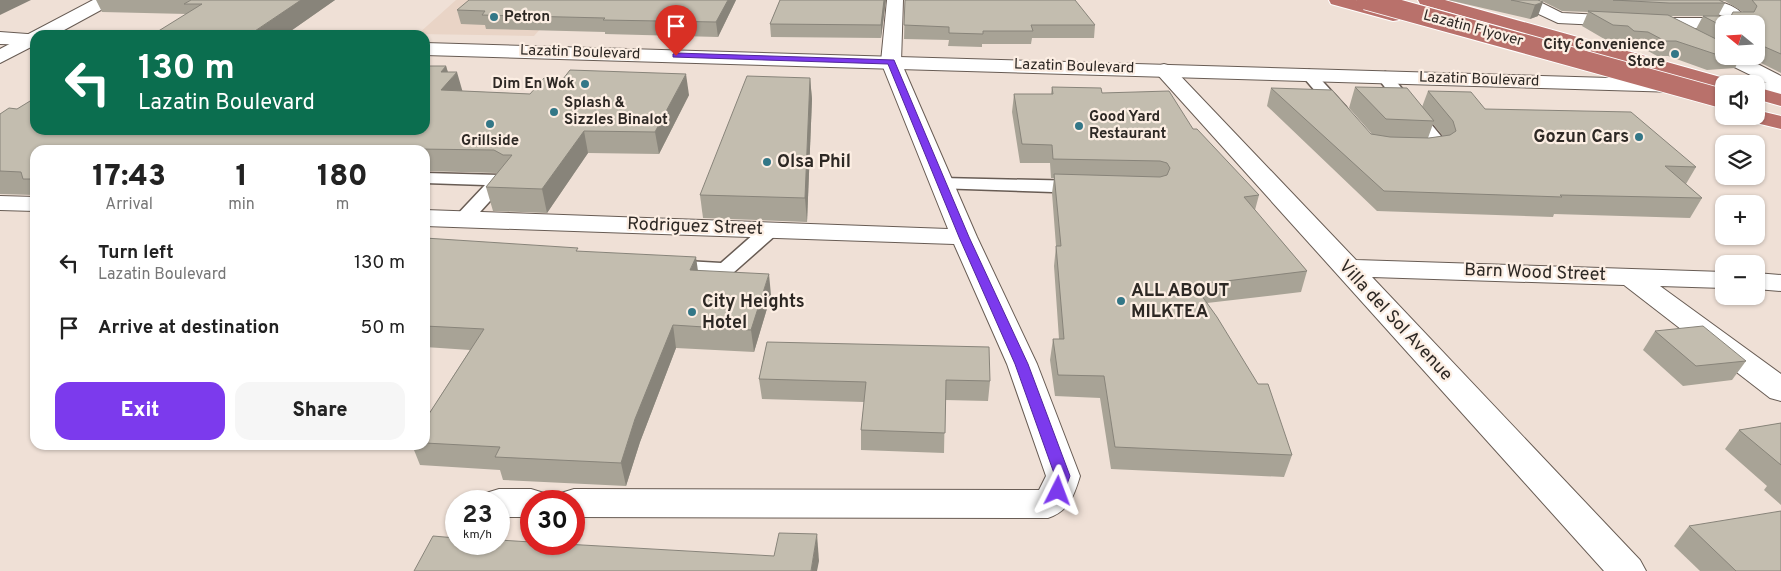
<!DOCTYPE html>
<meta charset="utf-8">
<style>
:root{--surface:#fff;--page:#f6f6f6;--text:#222;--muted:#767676;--accent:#7c3aed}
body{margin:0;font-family:Overpass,sans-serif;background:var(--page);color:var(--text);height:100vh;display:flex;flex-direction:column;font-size:19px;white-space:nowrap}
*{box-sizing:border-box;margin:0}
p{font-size:16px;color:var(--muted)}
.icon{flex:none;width:28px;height:28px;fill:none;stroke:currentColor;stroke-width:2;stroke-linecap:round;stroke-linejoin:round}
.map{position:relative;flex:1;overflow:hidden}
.drawer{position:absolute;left:30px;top:145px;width:400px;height:305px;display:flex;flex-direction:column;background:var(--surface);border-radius:15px;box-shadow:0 1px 4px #0004}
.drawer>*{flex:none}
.top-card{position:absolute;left:30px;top:30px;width:400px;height:105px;border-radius:15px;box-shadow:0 1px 4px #0004;background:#0b6e4f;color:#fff;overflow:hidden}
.needle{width:32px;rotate:288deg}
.controls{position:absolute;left:1715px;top:15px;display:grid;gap:10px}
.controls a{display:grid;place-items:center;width:50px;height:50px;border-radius:10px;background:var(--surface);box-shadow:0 1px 4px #0004;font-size:25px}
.speed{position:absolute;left:445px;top:490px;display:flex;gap:10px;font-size:25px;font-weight:700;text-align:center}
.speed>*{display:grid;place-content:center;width:65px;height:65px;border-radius:50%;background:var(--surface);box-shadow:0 1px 4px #0004;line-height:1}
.speed small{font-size:12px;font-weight:400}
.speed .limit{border:8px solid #d22;background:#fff;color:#111}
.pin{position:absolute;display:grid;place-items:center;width:42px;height:42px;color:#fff;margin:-51px -21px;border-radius:50% 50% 50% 0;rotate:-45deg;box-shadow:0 0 5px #0007}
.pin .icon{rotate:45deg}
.me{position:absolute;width:55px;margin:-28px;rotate:3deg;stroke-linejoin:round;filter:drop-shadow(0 0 4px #0008)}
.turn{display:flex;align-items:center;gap:18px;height:105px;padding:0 25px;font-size:22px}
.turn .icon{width:65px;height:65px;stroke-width:2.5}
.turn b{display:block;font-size:35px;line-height:42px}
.eta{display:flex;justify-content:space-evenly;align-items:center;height:85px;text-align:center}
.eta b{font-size:30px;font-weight:800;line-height:35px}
.button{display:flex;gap:10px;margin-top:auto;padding:10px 25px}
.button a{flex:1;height:58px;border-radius:15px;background:var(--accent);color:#fff;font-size:20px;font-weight:800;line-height:58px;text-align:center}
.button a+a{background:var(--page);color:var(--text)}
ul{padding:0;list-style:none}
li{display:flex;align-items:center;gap:15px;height:65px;padding:0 25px}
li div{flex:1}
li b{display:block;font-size:19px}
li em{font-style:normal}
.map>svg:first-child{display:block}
.built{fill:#e9d4c6}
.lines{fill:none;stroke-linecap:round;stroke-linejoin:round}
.lane-casing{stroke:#685c54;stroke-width:3}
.street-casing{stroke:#685c54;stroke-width:2}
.secondary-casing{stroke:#685c54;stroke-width:2}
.highway-casing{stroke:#fff;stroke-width:2}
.lane{fill:#fff;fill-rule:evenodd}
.street{fill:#fff;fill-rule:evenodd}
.secondary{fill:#fff;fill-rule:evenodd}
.highway{fill:#b9716b;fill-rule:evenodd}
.highway-bridge-casing{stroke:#fff;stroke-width:21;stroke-linecap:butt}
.highway-bridge{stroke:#b9716b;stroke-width:19}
.wall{fill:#a8a396;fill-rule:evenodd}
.shaded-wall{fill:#88847a}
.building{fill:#c3bdaf;stroke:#88847a}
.route{fill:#7c3aed;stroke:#51269a}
.poi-dot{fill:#337787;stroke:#fceee3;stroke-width:2}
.labels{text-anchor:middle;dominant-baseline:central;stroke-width:4.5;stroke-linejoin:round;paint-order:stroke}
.far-poi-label{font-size:15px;font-weight:bold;fill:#2d2824;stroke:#fceee3;text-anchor:start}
.far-street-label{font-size:15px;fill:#2d2824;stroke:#fceee3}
.poi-label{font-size:18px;font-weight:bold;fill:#2d2824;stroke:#fceee3;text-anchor:start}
.street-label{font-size:18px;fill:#2d2824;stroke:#fceee3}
</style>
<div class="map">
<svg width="1781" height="571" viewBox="0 0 1781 571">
<rect width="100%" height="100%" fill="#efe0d6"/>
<!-- built -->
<path class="built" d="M456,0H566L534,36L418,34Z"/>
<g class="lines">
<defs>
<g id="lane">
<path d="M1309,70L1314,72L1346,107L1348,110L1346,113H1334L1304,78L1301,75L1304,72Z"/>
<path d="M1385,72L1390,74L1445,141L1448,148L1445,152L1424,155L1418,154L1415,150L1418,146L1429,144L1377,77Z"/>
<path d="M425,173L500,175L506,176L509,180L470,223H456L453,219L485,185L425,183Z"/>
<path d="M942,178L1082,181L1089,183L1091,187L1089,191L1082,193L936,188L933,184L936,180Z"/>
<path d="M770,224L777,226L780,230L777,234L733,273L726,275L668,272L661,270L658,266L661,262L668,260L721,263L763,226Z"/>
</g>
<g id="street">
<path d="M93,0H114L112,4L55,35H35V45L0,63V49Z"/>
<path d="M887,0H903L901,62L977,237L1037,364L1080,476C1074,496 1069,511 1048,518L574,517V501H557L561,493L574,489L1039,490L1046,476L1007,364L954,244L425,226V210L948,229L881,62Z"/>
<path d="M1515,0H1536L1562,13L1662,18H1726L1698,4L1696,0C1716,0 1735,2 1748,20L1745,24H1724V28H1662L1558,23L1517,4Z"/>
<path d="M1724,51V56H1742L1781,76V90L1720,60L1717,56Z"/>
<path d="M1164,64L1171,66L1356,260L1724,272V288L1660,286L1781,374V401L1770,398L1624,285L1372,277L1640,560L1646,571H1604L1157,74L1154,70L1157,66Z"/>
<path d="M0,196L35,197V211L0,210Z"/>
<path d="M1756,273L1781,275V291L1756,289Z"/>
<path d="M499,489H531L544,493L548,501H531V517H499V501H482L486,493Z"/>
</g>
<g id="secondary">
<path d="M0,32L41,35H35V45L0,44Z"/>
<path d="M425,43L1677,80L1684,82L1687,86L1684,90L1677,92L425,55Z"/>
<path d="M1756,82L1781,83V95L1756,94V84H1749Z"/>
</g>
<g id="highway">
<path d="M1329,0H1356L1399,12L1402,16L1399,20L1393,21L1331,4Z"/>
<path d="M1418,0H1445L1731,80L1734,84H1724V90L1717,88L1420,4Z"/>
<path d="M1756,87L1781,94V106L1756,99Z"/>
<path d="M1756,110L1781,116V129L1748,121L1746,116H1756Z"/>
</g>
</defs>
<!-- lane casing -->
<use href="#lane" class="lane-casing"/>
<!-- street casing -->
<use href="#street" class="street-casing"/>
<!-- secondary casing -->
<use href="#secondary" class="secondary-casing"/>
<!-- highway casing -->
<use href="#highway" class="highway-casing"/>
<!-- lane -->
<use href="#lane" class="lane"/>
<!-- street -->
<use href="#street" class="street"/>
<!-- secondary -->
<use href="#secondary" class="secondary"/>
<!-- highway -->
<use href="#highway" class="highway"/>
<defs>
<path id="highway-bridge" d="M1366,0L1724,99"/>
</defs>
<!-- highway-bridge casing -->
<use href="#highway-bridge" class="highway-bridge-casing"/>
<!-- highway-bridge -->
<use href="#highway-bridge" class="highway-bridge"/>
</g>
<!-- wall -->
<g class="wall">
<path d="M96,0H335L285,35H152L187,14L102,12Z"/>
<path d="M736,0L718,37L605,34V32L486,29L485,25L461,24L457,10Z"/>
<path d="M780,0H886L881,38L771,37L770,24Z"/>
<path d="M905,0L1095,25L1094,38H1032L1031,44H982V47L948,46L949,40L904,39Z"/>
<path d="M1448,0H1538V16L1530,19Z"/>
<path d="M1540,0H1781V73L1747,56H1756V24H1724V56H1741L1735,68L1707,70L1668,56H1657L1641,47L1627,46L1621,41L1606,40L1582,26L1588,12L1562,11ZM1721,1H1725L1743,12L1731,16H1703L1696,29L1670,16H1718L1725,3Z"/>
<path d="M446,66L448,72L462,91L530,94L689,95L659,154L588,153L547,213L493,211L486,187L497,173L425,171V150H35V199L33,195L0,194V114L17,109Z"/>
<path d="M810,78L812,99L807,222L703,218L700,195Z"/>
<path d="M1052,87L1102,93L1193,129L1259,195L1255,210L1307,271L1301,292L1207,303L1292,455L1284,477L1111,469L1100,398L1055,396L1050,360L1053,339H1059L1054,266L1056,246L1052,193L1054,178H1051L1050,163H1020L1012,112L1014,94H1051Z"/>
<path d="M1355,87L1422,107L1428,91L1485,109L1696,167L1686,184L1702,198L1690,218L1554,214L1553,217L1377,211L1267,106L1271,88L1372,134L1349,108ZM1433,124L1443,136L1428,138Z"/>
<path d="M425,238L579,251L698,270L771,295L754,352L676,348L640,442L626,486L503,480L500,470L420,465L412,445H425V420L470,350L425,347Z"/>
<path d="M1655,331L1746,361L1732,380L1683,386L1643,350Z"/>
<path d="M767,342L990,381L988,401L945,400L944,453L861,450V430L864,402L762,399L759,379Z"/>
<path d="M1781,423V505L1764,490L1767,486L1725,449L1739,430Z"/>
<path d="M1689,526L1781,571H1700L1674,546Z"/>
</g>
<!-- shaded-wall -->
<g class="shaded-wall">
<path d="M0,0H31L0,15Z"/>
<path d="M301,0H335L285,35H249Z"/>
<path d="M728,0H736L718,37L716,22Z"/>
<path d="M884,0H886L881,38V25Z"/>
<path d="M1543,2L1538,16L1530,19L1535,5Z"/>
<path d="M446,66L450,80L457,72L463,93L441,90V72Z"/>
<path d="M686,74L689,95L659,154L655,132Z"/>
<path d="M810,78L812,99L807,222L805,198Z"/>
<path d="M584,131L588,153L547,213L542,189Z"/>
<path d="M696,257L699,278L690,270Z"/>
<path d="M769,274L771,295L754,352L751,330Z"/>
<path d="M673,325L676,348L640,442L626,486L621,463L635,419Z"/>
<path d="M817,534L819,561L817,571H811Z"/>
</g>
<!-- building -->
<g class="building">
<path d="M191,0H301L249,35H152L202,4H184Z"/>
<path d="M469,0H728L716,22L603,20L605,18L482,15L485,11L457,10Z"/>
<path d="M780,0H884L881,25L770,24Z"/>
<path d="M905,0H1075L1095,25H1031L1033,31H983V34L949,33V27L904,25Z"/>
<path d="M1511,0H1538L1543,2L1535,5Z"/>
<path d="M1613,0H1719L1725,3H1669Z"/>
<path d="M1752,0H1781V54L1756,43V24H1724V27L1703,16H1731L1733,12H1754L1757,6Z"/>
<path d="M1588,11L1668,15L1724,43V54H1715L1676,41H1665L1648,32L1634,31L1628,26L1613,25Z"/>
<path d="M425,66H446L441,72H457L441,90L530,94L544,78L563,79L570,70L686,74L655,132L584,131L542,189L486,187L512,155H503L494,150L418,149L416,150H408L341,147L338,150H35V179H23L21,172L0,171V114L9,108L17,109L35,98V130H425Z"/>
<path d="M747,76L810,78L805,198L700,195Z"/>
<path d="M1052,87L1101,88L1102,93L1169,91L1193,129H1197L1259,195L1244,197L1307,271L1194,285L1217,317L1258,384H1268L1292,455L1115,447L1104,376L1058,375L1053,339H1064L1056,246H1061L1054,174L1160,177L1167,175L1170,168L1167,163L1160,161L1053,159L1052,145L1022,144L1014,94H1053Z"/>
<path d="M1355,87L1407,88L1434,121L1386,119Z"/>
<path d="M1271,88L1332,90L1371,134L1390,137L1429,138L1450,135L1456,131L1453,121L1428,91L1471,92L1485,109L1631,112L1696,167L1665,166L1702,198L1560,195L1562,197L1384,191Z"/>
<path d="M425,238L578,248L576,251L696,257L690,270L769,274L751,330L673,325L635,419L621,463L495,457L500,447L425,443V420L484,329L425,326Z"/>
<path d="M1703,326L1746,361L1696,366L1655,331Z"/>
<path d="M767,342L989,347L990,381L946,380L945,433L861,430L866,382L759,379Z"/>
<path d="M1781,423V465L1739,430Z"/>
<path d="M1781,511V571H1736L1689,526Z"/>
<path d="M779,533L817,534L811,571H414L433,536L456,538V544H499V540L531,542V544H565L774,556Z"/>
</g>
<!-- route -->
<path class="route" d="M676,53L894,60L969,237L1028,364L1070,476L1063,495H1053L1051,491L1055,476L1015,364L959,237L888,64L673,57V54Z"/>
<!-- markers -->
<g class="poi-dot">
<circle cx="494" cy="17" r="5"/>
<circle cx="1675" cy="54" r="5"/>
<circle cx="585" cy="84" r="5"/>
<circle cx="554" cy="112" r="5"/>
<circle cx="490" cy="124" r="5"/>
<circle cx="1079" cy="126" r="5"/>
<circle cx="1639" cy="137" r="5"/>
<circle cx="767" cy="162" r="5"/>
<circle cx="1121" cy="301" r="5"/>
<circle cx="692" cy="312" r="5"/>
</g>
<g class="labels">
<!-- far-poi labels -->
<g class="far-poi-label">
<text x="504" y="17">Petron</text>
<text x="1665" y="45" text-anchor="end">City Convenience<tspan x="1665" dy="17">Store</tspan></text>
<text x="575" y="84" text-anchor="end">Dim En Wok</text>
<text x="564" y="103">Splash &amp;<tspan x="564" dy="17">Sizzles Binalot</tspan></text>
<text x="1089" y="117">Good Yard<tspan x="1089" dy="17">Restaurant</tspan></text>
<text x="490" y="141" text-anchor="middle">Grillside</text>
</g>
<!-- far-street labels -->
<g class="far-street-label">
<text transform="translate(1473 29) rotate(15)">Lazatin Flyover</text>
<text transform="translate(580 53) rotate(2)">Lazatin Boulevard</text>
<text transform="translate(1074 67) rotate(2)">Lazatin Boulevard</text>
<text transform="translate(1479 80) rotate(2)">Lazatin Boulevard</text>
</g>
<!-- poi labels -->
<g class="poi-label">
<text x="1629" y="137" text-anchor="end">Gozun Cars</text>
<text x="777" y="162">Olsa Phil</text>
<text x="1131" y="291">ALL ABOUT<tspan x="1131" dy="21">MILKTEA</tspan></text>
<text x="702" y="302">City Heights<tspan x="702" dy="21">Hotel</tspan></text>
</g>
<!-- street labels -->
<g class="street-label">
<text transform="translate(695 227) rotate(2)">Rodriguez Street</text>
<text transform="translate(1535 273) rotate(2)">Barn Wood Street</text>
<text transform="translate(1395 321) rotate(47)">Villa del Sol Avenue</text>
</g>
</g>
</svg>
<div class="controls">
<a><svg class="needle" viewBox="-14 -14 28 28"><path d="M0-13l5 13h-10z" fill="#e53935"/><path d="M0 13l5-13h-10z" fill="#767676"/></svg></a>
<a><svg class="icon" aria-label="sound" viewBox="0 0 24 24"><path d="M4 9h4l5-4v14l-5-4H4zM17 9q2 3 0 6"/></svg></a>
<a><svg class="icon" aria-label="layers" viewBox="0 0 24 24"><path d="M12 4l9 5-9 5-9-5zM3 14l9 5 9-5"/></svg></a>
<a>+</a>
<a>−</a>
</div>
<div class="speed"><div>23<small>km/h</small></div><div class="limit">30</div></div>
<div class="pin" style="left:676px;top:56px;background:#d93025"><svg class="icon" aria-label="arrive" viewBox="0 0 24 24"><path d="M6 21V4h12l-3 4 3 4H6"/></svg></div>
<svg class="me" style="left:1058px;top:491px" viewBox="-20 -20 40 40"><path d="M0-17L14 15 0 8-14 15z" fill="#7c3aed" stroke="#fff" stroke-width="4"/></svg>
<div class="top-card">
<div class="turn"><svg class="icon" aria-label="left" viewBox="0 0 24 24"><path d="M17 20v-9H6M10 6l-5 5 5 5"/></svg><div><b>130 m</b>Lazatin Boulevard</div></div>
</div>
<section class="drawer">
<div class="eta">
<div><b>17:43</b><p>Arrival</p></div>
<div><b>1</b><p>min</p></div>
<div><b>180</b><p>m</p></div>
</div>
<ul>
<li><svg class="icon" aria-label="left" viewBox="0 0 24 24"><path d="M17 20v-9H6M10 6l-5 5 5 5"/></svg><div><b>Turn left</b><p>Lazatin Boulevard</p></div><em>130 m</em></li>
<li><svg class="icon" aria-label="arrive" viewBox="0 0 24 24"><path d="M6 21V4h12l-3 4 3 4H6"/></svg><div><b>Arrive at destination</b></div><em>50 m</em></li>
</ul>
<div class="button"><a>Exit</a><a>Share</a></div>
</section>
</div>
